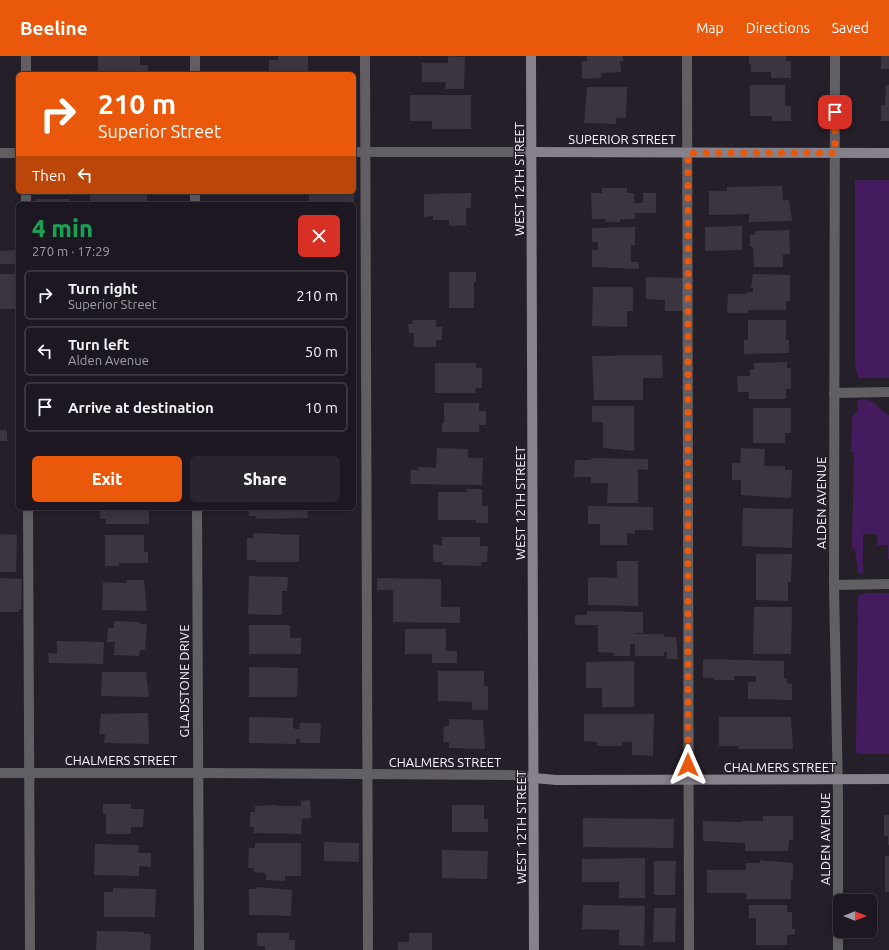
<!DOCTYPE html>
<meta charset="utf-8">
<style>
:root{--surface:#1c1720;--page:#29242d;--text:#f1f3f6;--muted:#a09fa5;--line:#3a363e;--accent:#ea580c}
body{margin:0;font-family:Ubuntu,sans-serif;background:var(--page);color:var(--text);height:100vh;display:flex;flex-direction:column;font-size:15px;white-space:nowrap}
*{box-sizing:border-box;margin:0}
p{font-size:13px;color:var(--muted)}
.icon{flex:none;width:22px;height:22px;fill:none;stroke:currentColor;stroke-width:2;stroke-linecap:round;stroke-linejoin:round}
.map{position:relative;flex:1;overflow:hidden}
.drawer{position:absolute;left:16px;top:146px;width:340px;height:308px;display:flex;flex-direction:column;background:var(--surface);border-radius:6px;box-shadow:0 2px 10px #0003,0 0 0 1px var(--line)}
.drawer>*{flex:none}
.hud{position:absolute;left:16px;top:16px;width:340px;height:122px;border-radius:6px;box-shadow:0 2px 10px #0003,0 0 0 1px var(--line);background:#ea580c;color:#fff;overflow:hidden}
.needle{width:26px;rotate:90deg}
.tools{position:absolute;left:833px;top:838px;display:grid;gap:8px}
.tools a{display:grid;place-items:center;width:44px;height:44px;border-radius:6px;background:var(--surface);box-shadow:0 2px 10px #0003,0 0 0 1px var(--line);font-size:20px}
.pin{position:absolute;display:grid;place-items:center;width:34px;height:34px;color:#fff;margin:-17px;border-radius:8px;box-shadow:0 2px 6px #0006}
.me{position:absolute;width:44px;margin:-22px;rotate:0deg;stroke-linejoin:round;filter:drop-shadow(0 0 3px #0008)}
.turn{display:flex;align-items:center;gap:14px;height:84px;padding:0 16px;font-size:18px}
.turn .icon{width:52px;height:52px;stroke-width:2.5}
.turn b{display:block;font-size:28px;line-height:34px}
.then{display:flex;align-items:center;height:38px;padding:0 16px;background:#0003;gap:8px;font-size:15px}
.round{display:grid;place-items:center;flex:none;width:42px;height:42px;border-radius:6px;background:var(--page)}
.summary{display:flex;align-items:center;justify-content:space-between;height:68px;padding:0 16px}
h1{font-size:24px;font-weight:800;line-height:30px;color:#1e9e55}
.primary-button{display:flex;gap:8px;margin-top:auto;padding:8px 16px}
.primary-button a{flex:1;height:46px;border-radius:6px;background:var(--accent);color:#fff;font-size:16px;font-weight:800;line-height:46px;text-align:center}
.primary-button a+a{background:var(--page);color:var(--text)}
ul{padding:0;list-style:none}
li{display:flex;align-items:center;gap:12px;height:50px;margin:0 8px 6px;padding:0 8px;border:2px solid var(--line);border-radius:6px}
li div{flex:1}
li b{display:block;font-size:15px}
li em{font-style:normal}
header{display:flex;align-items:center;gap:24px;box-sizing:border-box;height:56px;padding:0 20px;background:var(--accent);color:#fff}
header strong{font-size:19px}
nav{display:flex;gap:22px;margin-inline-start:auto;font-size:14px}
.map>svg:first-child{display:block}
.green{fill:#451b60}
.building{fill:#3b3540}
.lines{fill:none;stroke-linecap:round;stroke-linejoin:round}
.lane{stroke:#625f64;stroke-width:10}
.street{stroke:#625f64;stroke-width:10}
.secondary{stroke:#86818a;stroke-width:10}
.route{stroke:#ea580c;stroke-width:7;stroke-dasharray:0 12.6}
.labels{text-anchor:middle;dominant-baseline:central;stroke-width:3;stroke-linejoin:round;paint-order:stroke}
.street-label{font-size:13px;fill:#f7f3fb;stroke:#251f2a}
</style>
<header>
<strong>Beeline</strong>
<nav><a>Map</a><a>Directions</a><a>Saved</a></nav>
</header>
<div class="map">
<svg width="889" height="894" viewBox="0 0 889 894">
<rect width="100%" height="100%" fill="#251f2a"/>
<!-- green -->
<g class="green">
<path d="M855,124H889V322H858L855,308Z"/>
<path d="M863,343C879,345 877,354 889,359V503H888V489H877V478H863V518L858,516C858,507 855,501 855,493H852L854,396H851L852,362L858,354L857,345Z"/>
<path d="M865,537H889V698H859L856,696L858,540Z"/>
</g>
<!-- building -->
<g class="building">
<path d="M98,0H140V9H148V18H98Z"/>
<path d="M278,0H308V16L269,18V4H278Z"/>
<path d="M448,0L465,1L464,33H445L446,26H422V7H448Z"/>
<path d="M587,0H623V5H620L621,16L601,17V22L582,23V5H587Z"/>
<path d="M749,0H786V5H791V22H771V16H751V8H749Z"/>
<rect x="881" y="0" width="8" height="13"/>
<path d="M750,29H785V50H791V65H772V60H750Z"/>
<path d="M886,29H889V65H881V49H885Z"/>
<path d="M587,31H627L626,62H616V68L584,67Z"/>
<path d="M410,39H471V73H432V65H410Z"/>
<rect x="354" y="46" width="3" height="29"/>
<path d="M782,130L783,144H789L792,165L749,166V158L709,159V135H727V131Z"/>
<path d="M602,132H627V137H634V147H643V137H656V157H635V163H620V166H606V163H592L591,137H602Z"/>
<path d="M90,136H147V145H143V148L90,147Z"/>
<path d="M331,136H354V148H312V146H309V138H331Z"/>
<path d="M471,137V152H466V169L449,170V164H433V160L424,161V138Z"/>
<rect x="35" y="143" width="35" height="5"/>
<path d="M742,170V194L705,195V171Z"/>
<path d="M635,171V189H631V206H639V213L592,211V194H598V186H592V172Z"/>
<path d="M789,174L790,198H783V211H754L753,191H750V179H755V175Z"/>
<path d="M18,194L17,208H0V195Z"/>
<path d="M449,216H476V226H474V252H449Z"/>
<rect x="0" y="218" width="18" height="35"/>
<path d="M753,218L790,219V245H786V254H748V257H727L728,238H747V236H753V232H751Z"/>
<path d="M646,221L684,222L683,255H665V244L646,243Z"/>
<path d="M593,231H633V255H627V271L592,270Z"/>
<path d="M412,264H436V271H442V284H436V291H414V277H409L408,268H413Z"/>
<path d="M748,264H786V284H789V297L744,298V284H748Z"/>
<path d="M662,299L663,322H643V344H594L592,300Z"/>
<path d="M787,306V312H791V333H786V343H749V336H738L737,320H750V313H754V307Z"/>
<path d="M435,307H476V312H482V332H476L475,337H435Z"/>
<path d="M444,347H479V355H486V369H479V376H442V367H444Z"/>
<path d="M592,350H634V395L603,392V366H592Z"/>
<path d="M753,352H791V377H785V387H753Z"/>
<rect x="0" y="374" width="7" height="11"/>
<path d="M437,392L468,393V402H483L482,429L410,428L411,414H418V411L436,412Z"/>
<path d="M741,392L765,393L764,410H785V414H792L791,442L741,439V424H732V407H740Z"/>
<path d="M591,402L648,403V414L638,413V447H607L608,427H591V421H574L575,404H591Z"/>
<path d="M467,433H482V450H488V467H476V464H438V436H467Z"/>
<path d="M588,450L653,451V474H635V478L627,477V489H600V468H588Z"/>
<path d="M100,452H145V455H149V468H106V463H100Z"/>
<path d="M248,452H307L308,462L256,463V460H249Z"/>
<path d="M743,452L793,453L792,492L742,490Z"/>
<path d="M253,477L299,479V506H256V504H247V482H253Z"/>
<path d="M0,478L17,479L16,516H0Z"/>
<path d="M105,479H144V496H148V507H119V510H105Z"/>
<path d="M442,481H480V490H488L487,506H481V510L442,509V506H433V488L442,489Z"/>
<path d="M756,498H792L791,526H788V545L756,544Z"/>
<path d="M617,505H638V550L588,549V522H591V521L617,522Z"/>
<path d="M249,520L288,521L287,535H282V559L248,558Z"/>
<path d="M0,522L22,523L21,553H19V556H0Z"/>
<path d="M377,522L441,523V551H460V567L393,566V534H377Z"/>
<path d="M127,524H144L147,555L102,554L103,526L127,527Z"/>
<path d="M754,551H792L791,598H753Z"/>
<path d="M587,555L643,556V577H635V588H630V600H614V597L598,596V569H575V559H587Z"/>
<path d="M114,565L140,566V568H147L145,594H140L139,600L114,599L115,586H107L108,572H114Z"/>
<path d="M249,569H290V582H301V598H249Z"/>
<path d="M405,573H446V595H457V607H432V598H405Z"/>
<path d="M635,578H664V581H676L678,603H667V596H664V600H635Z"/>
<path d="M57,585L104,586L103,608L49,607L48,597L57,598Z"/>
<path d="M703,603L784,605V622H787V627L792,628V644L748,643V626H756V620H734V624H714V622H703Z"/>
<path d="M634,605V651H602V632H586V606Z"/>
<path d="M249,611L298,612L297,641H249Z"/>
<path d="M438,615H484V630H488V654H472V646L438,645Z"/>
<path d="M102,616H146L149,641L101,640Z"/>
<path d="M148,657L149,688L104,687L105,678H99L101,658Z"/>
<path d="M584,658H654L653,700L632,699V686H622V690H597V686L584,685Z"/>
<path d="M249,661L293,662V671L295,673H299L300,667H321L320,687H300V683H296V688L249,687Z"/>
<path d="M719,661H791L793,693H738V690H719Z"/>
<path d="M449,663L483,664L485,693L449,692V686H443L444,670H449Z"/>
<path d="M310,744L311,762L302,763L301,778L254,777V771H250V756H255V750L277,749V750H301V745Z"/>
<path d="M103,748H131V753H144L143,771H131V778H106V758H103Z"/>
<path d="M452,749H484V763H488V776H452Z"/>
<path d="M884,759H889V789H888V780H884Z"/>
<path d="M763,760H793V784H789L788,795H745V787L703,785V765L742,766V765H763Z"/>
<path d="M583,762L674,763L673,792L583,791Z"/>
<path d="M324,786L359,787V806L324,805Z"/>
<path d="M255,787H301V820H285V825L266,824V817L254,816V812H248L249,792H255Z"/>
<path d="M95,788L139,789L138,797H151V811L139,810V820L94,819Z"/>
<path d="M442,794L488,795L487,823L442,822Z"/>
<rect x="885" y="800" width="4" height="36"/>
<path d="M645,802V842H619V826H582V803Z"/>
<path d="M760,804L793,807V823H791V843H746V837H707V814H746V807H760Z"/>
<path d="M654,805H676L675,839H654Z"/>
<path d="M256,831L292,834L291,860L249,859V833H256Z"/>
<path d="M113,832L156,833L155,861H104V836H113Z"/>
<path d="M583,849L645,850L644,890L619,889V874L582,873Z"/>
<path d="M749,849H787V856H792V873H795V878L787,879V889H756V862H749Z"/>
<path d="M654,852H676L675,886H653Z"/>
<path d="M97,875L144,876V878H151L150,894H96Z"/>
<path d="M257,877H289V884H295V894H265V890H257Z"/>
<path d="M409,877H432V894H398V886H409Z"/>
</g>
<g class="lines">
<!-- lane -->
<g class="lane">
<path d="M26,0V18"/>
<path d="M365,0L368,894"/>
<path d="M687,0L689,894"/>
<path d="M26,136V148"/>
<path d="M834,337L889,336"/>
<path d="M28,452L30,894"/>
<path d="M834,529L889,528"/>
</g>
<!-- street -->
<g class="street">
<path d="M195,0V18"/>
<path d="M835,0L834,529L838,741V894"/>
<path d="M354,96H531"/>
<path d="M0,97H18"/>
<path d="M195,136V148"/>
<path d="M197,452L199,894"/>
<path d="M0,717H198L513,719L534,722"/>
</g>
<!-- secondary -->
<g class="secondary">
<path d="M531,0L534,894"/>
<path d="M531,96L889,97"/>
<path d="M534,722L556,724L889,723"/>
</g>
</g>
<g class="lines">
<!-- route -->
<path class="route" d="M688,709V97H835V56"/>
</g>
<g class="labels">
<!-- street labels -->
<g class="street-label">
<text x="622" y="83">SUPERIOR STREET</text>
<text transform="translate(519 123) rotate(-90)">WEST 12TH STREET</text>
<text transform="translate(520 447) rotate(-90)">WEST 12TH STREET</text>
<text transform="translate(821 447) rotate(-90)">ALDEN AVENUE</text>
<text transform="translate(184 625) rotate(-90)">GLADSTONE DRIVE</text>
<text x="121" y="704">CHALMERS STREET</text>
<text x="445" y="706">CHALMERS STREET</text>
<text x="780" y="711">CHALMERS STREET</text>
<text transform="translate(521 771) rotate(-90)">WEST 12TH STREET</text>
<text transform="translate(825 783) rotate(-90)">ALDEN AVENUE</text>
</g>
</g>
</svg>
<div class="tools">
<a><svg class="needle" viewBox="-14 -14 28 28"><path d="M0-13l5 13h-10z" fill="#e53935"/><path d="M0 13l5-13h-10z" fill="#a09fa5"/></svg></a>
</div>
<div class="pin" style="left:835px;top:56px;background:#d93025"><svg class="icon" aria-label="arrive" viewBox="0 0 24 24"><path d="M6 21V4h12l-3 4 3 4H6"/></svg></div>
<svg class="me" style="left:688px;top:709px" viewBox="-20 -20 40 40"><path d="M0-17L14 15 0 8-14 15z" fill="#ea580c" stroke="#fff" stroke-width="4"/></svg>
<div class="hud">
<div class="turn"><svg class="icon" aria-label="right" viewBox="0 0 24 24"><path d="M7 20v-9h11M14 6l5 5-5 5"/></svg><div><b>210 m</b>Superior Street</div></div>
<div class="then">Then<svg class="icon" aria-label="left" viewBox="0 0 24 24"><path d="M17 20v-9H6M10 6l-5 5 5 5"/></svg></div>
</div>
<section class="drawer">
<div class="summary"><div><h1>4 min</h1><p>270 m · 17:29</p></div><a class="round" style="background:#d93025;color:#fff"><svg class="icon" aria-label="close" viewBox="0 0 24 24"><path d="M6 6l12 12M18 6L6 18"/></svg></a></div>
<ul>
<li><svg class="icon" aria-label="right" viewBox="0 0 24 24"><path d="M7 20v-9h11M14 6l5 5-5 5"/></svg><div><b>Turn right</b><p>Superior Street</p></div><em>210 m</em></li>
<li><svg class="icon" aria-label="left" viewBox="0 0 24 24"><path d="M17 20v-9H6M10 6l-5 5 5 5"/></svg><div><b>Turn left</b><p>Alden Avenue</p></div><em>50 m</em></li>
<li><svg class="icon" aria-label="arrive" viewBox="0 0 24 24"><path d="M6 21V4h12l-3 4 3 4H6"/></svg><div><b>Arrive at destination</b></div><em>10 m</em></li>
</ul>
<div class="primary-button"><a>Exit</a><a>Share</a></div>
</section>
</div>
